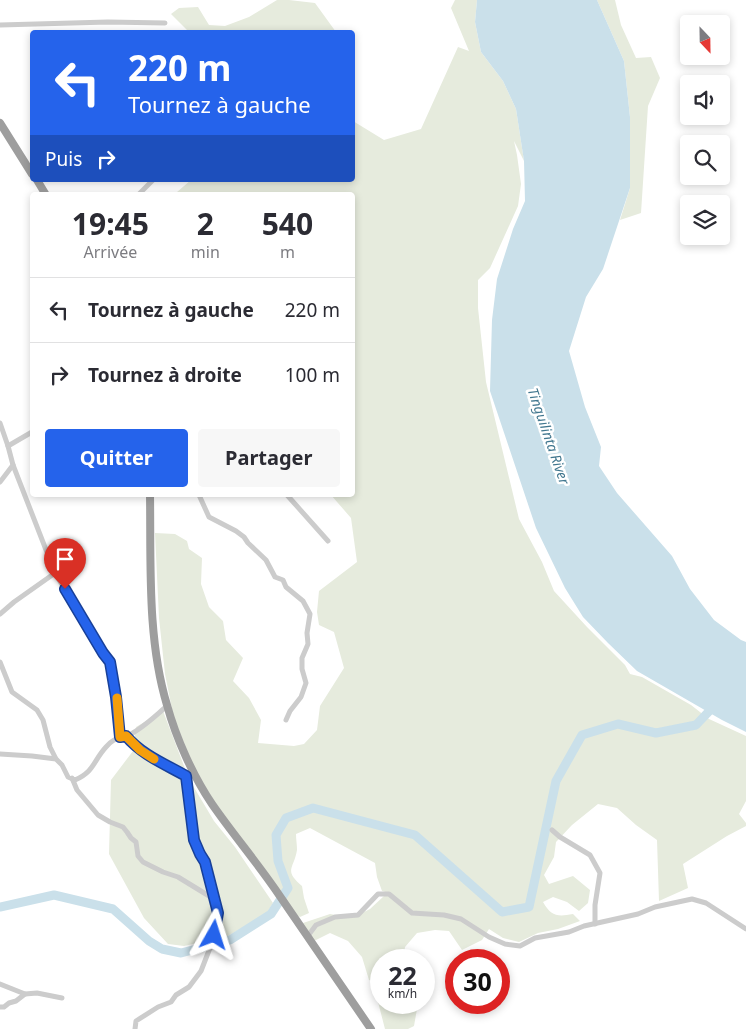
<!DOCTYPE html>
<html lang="fr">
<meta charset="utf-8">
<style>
:root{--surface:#fff;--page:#f7f7f7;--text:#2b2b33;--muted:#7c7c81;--line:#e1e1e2;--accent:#2563eb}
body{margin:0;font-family:"Noto Sans",sans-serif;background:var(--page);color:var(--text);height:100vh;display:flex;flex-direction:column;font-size:19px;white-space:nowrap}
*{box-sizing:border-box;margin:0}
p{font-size:16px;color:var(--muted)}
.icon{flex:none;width:28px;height:28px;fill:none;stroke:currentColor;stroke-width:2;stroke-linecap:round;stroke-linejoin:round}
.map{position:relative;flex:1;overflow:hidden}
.side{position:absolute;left:30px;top:192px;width:325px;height:305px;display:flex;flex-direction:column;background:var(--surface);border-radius:5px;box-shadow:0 2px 8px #0003}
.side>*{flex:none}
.hud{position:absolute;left:30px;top:30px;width:325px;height:152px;border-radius:5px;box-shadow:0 2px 8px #0003;background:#2563eb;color:#fff;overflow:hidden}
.needle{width:32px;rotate:158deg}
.tools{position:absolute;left:680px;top:15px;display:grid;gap:10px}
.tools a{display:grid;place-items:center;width:50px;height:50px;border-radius:5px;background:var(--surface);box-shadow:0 2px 8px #0003;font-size:25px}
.speed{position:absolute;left:370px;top:949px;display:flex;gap:10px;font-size:25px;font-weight:700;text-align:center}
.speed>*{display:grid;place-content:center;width:65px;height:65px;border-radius:50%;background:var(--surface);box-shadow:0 2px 8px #0003;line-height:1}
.speed small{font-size:12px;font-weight:400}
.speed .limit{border:8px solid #d22;background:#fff;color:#111}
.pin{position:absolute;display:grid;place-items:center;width:42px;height:42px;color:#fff;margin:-51px -21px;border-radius:50% 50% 50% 0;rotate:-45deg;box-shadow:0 0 5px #0007}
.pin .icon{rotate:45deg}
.me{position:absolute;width:55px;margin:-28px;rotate:6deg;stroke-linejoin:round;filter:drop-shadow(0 0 4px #0008)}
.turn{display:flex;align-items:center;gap:18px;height:105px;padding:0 15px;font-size:22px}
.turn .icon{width:65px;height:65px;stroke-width:2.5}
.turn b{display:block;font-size:35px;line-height:42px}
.then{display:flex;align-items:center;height:48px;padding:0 15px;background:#0003;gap:10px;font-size:19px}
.eta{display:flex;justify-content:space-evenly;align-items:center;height:85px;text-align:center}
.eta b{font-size:30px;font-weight:700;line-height:35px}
.primary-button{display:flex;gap:10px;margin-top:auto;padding:10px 15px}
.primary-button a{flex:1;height:58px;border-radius:5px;background:var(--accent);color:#fff;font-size:20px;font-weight:700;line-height:58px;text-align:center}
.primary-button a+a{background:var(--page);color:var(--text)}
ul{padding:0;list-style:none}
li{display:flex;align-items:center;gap:15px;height:65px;padding:0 15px;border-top:1px solid var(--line)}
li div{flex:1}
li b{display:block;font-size:19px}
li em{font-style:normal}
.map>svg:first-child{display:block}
.green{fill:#e6ebdd}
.water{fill:#cae0ea}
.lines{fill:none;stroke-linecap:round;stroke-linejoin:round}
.river{stroke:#cae0ea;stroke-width:9}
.minor{stroke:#ccc;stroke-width:5}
.trunk{stroke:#9e9e9e;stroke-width:8}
.route-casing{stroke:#184099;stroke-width:12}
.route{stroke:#2563eb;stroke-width:9}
.slow{stroke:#f59e0b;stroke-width:9}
.labels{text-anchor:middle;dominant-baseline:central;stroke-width:5;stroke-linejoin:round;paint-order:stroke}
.water-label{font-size:14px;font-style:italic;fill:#40768e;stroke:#fff}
</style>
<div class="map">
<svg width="746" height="1029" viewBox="0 0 746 1029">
<rect width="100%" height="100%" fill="#fff"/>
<!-- green -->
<g class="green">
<path d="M277,0H289L315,3L336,32H189L171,14L179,8L198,7L209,25L225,26L249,17Z"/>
<path d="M455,0H477L475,22L481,52L503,81L516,109L524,161L514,141L517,155L521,184L518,206L490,268L478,280V308L486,382L519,519L542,562L554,591L587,627L625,665L630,674L642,677L691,705L709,719L746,736V801L739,814L746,823V826L727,836L683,864L688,888L659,901L657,840L636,825L617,808L598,804L572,825L556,842L554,857L544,875L549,884L573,876L590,890L588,903L579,911L567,902L553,897L543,902C551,916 557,917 573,914L580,921L558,929L538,933L519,942L503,938L489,929L482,940L462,950L449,931L435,930L417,933L405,947L403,960H381V1002L415,1003L417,1009L414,1026L408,1029H385L378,1002L381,984L369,980L362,957L348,941L330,933L312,942L300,924L330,914L352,918L370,909L384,896L392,894L382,891L377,877L375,863L310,828L296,834C296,839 297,845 297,850C294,869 283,870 302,886L304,898L309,913L300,917L282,904L205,787L190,759L174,719L165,674L159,618L155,533L175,534L187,541L189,549L202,558L201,584L209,607L223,621L226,640L243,658L233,681L249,698L261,720L258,743L294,746L304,744L317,730L320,706L344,668L334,632L319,625L317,612L319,591L357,562L351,518L331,495H352V195H179L177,192L191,180H352L353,121L384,140L421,129L458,47L469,51L451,8Z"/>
<path d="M597,0H615L621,25L636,58L651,57L660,78L648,106L641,213L620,220L630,188V117L624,61Z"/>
<path d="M163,711L189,779L214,821L235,847L273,903L266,914L228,936L184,946L168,944L144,918L109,854L111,780L133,751L136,727Z"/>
</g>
<!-- water -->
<path class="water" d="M477,0H597L624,61L630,117V188L603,269L586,297L569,351L585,407L601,447L599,466L617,493L672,556L690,589L714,620L741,640L746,642V732L722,720L637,671L608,643L583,617L565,588L536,528L490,391L492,320L497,279L513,229L525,201L524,161L516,109L503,81L481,52L475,22Z"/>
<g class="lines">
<!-- river -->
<path class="river" d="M0,907L54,895L113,909L149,941L162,949L181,953L230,940L271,914L288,888L278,861L276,835L286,818L313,808L415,835L502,912L529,907L556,781L582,735L618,724L656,733L696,725L715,705"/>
<!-- minor -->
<g class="minor">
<path d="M0,25L108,22L165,23"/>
<path d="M138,195L153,180"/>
<path d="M0,423L8,446L13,465L55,573L103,653L110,662L116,697L120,737"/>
<path d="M8,446L32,432"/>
<path d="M0,482L13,465"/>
<path d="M199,495L209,517L236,531L244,537L248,543L266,560L275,577L283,580L286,587L303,601L310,614L307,633L308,644L302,658V669L306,683L301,697L290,711L286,720"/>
<path d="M287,495L328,541"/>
<path d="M0,614L14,602L55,573"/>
<path d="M0,662L12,692L37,710L43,720L50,747L56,759"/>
<path d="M126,736C142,755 165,764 186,775"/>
<path d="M0,754L32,756L56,759L62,765L68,777L75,780C95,771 93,761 106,747C114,738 117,739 126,736C139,732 156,715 167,706"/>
<path d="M72,778L77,790L98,815L110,822L123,827L127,832L131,838L136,842L138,856L143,862L163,872L178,877L214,899"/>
<path d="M552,830L560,837L590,855L600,873L595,905V924"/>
<path d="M307,937L316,925L335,917L358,915L378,894H389L412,913L444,915L461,919L489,937L505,944L520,946L535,938L569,932L584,926L638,914L655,907L692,899L706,903L746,929"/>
<path d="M0,984L25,994"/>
<path d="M0,1007H4L9,1003L16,1001L25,994L37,993L62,998"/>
<path d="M135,1029L136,1021L158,1007L171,1002L176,995L189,987L201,971L215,935L218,913L205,862L200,854L195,840L187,780L186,775L193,770"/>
</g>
<!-- trunk -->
<g class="trunk">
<path d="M0,123L32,174"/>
<path d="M37,180L46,195"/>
<path d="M150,495C151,563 147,639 167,705C176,738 193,776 212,804C232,833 255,860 275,889C307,936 339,983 371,1029"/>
</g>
</g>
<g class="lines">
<defs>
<path id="route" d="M65,589L103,653L110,662L116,697L120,737L126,736C142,755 165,764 186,776L194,840L200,854L205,862L218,913L214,935"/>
</defs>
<!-- route casing -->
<use href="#route" class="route-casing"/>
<!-- route -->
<use href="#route" class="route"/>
<!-- slow -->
<path class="slow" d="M117,698L120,737L126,736L140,750L154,759"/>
</g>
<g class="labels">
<!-- water labels -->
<g class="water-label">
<text transform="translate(549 436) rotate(71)">Tinguilinta River</text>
</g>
</g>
</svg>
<div class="tools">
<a><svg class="needle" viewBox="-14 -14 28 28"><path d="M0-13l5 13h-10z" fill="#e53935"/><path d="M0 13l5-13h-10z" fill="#7c7c81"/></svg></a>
<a><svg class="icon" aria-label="sound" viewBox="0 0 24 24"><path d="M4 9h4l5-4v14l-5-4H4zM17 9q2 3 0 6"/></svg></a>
<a><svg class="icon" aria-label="search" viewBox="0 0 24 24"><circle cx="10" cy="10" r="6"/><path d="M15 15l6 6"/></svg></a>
<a><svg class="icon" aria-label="layers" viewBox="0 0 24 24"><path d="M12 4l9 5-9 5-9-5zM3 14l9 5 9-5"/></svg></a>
</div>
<div class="speed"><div>22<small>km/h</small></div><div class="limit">30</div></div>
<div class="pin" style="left:65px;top:589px;background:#d93025"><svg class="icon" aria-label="arrive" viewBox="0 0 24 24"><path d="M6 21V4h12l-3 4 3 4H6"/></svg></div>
<svg class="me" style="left:214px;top:935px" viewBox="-20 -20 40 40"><path d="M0-17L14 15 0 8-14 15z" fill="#2563eb" stroke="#fff" stroke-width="4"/></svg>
<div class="hud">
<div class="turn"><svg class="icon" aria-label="left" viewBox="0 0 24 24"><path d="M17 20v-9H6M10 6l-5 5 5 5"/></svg><div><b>220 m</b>Tournez à gauche</div></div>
<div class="then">Puis<svg class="icon" aria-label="right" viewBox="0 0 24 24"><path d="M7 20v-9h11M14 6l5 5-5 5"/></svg></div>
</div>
<section class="side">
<div class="eta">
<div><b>19:45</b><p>Arrivée</p></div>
<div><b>2</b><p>min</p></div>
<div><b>540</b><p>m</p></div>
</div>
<ul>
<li><svg class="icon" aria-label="left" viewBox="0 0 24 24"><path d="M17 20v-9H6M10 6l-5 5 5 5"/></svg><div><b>Tournez à gauche</b></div><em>220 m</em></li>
<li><svg class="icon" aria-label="right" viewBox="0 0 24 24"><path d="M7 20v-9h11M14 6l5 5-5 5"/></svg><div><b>Tournez à droite</b></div><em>100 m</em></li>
</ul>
<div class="primary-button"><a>Quitter</a><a>Partager</a></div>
</section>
</div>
